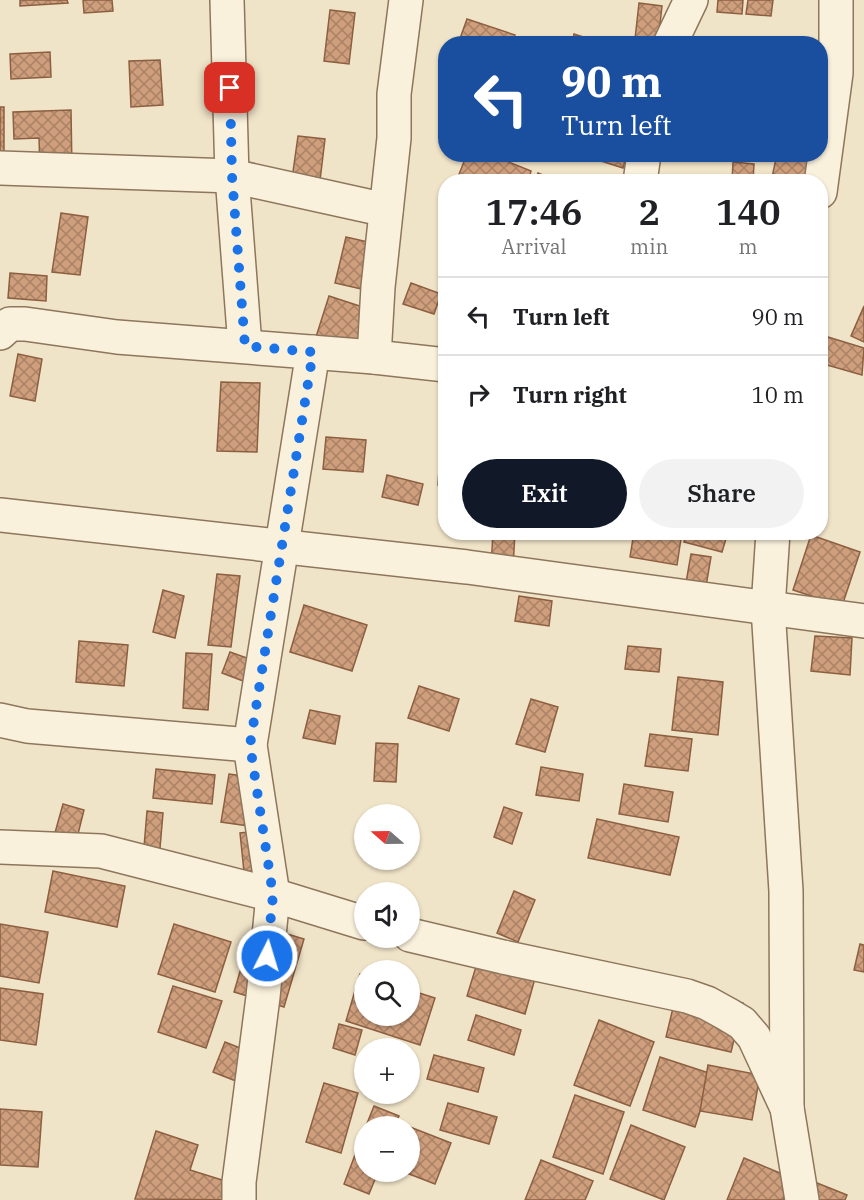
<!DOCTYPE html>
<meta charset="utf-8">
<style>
:root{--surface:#fff;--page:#f2f2f2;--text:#202124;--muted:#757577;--line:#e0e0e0;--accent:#111827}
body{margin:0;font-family:"IBM Plex Serif",serif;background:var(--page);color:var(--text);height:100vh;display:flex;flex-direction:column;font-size:22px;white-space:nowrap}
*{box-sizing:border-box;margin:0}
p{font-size:20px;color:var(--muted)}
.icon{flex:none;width:33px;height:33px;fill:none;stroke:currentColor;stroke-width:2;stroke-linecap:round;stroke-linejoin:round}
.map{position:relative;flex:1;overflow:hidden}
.sheet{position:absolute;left:438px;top:174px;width:390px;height:366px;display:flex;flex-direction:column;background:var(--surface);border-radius:24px;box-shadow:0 2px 4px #0004}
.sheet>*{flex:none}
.hud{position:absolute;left:438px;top:36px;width:390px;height:126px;border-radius:24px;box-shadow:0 2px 4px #0004;background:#1a4fa0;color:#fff;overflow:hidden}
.needle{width:39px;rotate:290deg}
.buttons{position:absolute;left:354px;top:804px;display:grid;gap:12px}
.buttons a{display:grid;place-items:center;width:66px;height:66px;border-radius:50%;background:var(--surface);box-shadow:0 2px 4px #0004;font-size:30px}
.pin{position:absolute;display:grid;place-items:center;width:51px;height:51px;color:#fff;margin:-26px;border-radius:12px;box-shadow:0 3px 9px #0006}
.me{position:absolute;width:66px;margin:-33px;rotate:5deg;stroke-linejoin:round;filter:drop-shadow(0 0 4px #0008)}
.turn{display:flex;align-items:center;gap:21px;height:126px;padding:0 24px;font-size:27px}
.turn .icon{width:78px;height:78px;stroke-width:2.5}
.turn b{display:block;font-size:42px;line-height:51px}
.eta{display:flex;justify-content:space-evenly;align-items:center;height:102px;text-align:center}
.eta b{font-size:36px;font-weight:600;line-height:42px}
.cta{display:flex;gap:12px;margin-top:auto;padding:12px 24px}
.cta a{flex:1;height:69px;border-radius:36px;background:var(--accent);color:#fff;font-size:24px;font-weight:600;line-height:69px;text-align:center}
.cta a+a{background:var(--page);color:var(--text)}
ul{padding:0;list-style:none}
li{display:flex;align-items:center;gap:18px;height:78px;padding:0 24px;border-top:2px solid var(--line)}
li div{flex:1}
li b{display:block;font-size:22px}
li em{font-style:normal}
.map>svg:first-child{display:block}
.building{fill:url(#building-cross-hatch);stroke:#8d5f41;stroke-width:1.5}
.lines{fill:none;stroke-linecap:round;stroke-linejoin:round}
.minor-casing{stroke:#8d765c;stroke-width:36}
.minor{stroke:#faf1dc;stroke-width:33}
.route{stroke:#1a73e8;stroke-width:10;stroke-dasharray:0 18}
</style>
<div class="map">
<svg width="864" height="1200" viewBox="0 0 864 1200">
<defs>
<pattern id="building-cross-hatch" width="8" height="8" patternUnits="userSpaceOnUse" patternTransform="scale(1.5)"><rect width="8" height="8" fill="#cf9f7d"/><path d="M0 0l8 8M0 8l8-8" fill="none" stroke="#a98266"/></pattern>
</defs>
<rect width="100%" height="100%" fill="#f0e4c8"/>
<!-- building -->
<g class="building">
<path d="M20,0H67L68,3L20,6Z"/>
<path d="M83,0H112L113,11L84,13Z"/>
<path d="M718,0H743L742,14L717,12Z"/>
<path d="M748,0H773L771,16L746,14Z"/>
<path d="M639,3L662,6L658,42L635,39Z"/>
<path d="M330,10L355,13L349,64L324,61Z"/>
<path d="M467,19L515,35L512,44H458Z"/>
<path d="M574,34L602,43V44H572Z"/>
<path d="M50,52L51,77L11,79L10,54Z"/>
<path d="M160,60L163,105L131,107L129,61Z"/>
<rect x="0" y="107" width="4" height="60"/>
<path d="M71,110L72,170L40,171L39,138L14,139L13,112Z"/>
<path d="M298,136L325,139L319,189L291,186Z"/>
<path d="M467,154H489L531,171L528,182H456Z"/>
<path d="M579,154H627L623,168Z"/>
<path d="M777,154H820V182H771Z"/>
<path d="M733,162L754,164L753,182H732Z"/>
<path d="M538,173L559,182H534Z"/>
<path d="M61,213L88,217L80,275L52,272Z"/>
<path d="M346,237L377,244L366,290L335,283Z"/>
<path d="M10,273L47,276L46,301L8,298Z"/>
<path d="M411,283L441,294L434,314L403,304Z"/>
<path d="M329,296L375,311L360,354L315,340Z"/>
<path d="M864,306V342L851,336Z"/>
<path d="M828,337L864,348L862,375L820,363Z"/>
<path d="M18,354L42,359L35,401L10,396Z"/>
<path d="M221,382L260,383L257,452L217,451Z"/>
<path d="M444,398H446V485H438Z"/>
<path d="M326,437L366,440L363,472L323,469Z"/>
<path d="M387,475L423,484L418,505L382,497Z"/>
<path d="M493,532H515L513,569L491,568Z"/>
<path d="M634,532H682L677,565L630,557Z"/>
<path d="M687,532H728L722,552L684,542Z"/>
<path d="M811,535L860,552L842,606L793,590Z"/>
<path d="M691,554L711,557L704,598L684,594Z"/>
<path d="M217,574L240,576L231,647L208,645Z"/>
<path d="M163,590L184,596L175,638L153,632Z"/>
<path d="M519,596L552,601L549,626L515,621Z"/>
<path d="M304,605L367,625L352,671L290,652Z"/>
<path d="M815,636L852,638L850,675L811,671Z"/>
<path d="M79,641L128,645L124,686L76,682Z"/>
<path d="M628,646L661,649L659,672L625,669Z"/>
<path d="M230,652L258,662L251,684L222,673Z"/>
<path d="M186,653L212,654L208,710L183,708Z"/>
<path d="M678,677L723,682L718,735L672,730Z"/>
<path d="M419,686L459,699L449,731L408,718Z"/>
<path d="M531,699L558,707L545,752L516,744Z"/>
<path d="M310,710L340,716L335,744L303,738Z"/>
<path d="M650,734L692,739L688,771L645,766Z"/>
<path d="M376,743L398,744L396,782L374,781Z"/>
<path d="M541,767L583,774L579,801L536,795Z"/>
<path d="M156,769L215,775L212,804L153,798Z"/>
<path d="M229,774L257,778L248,826L221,822Z"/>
<path d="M624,784L673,792L668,822L619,814Z"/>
<path d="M63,804L84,810L75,846L53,840Z"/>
<path d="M504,807L522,813L512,844L494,837Z"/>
<path d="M147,811L163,813L159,860L143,859Z"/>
<path d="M597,819L679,837L670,875L588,858Z"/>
<path d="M259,831L263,870L244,872L240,833Z"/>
<path d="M53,871L125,886L117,927L45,912Z"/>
<path d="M514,891L535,900L518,942L497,933Z"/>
<path d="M0,924L48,932L39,983L0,976Z"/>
<path d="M174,924L231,942L215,992L158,974Z"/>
<path d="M254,924L304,939L284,1007L234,992Z"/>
<path d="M860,944L864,945V972L854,970Z"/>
<path d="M479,957L536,975L525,1014L467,996Z"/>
<path d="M360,974L364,975V1016H410V990L435,998L420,1045L346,1021Z"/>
<path d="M173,986L222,1001L206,1048L158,1032Z"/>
<path d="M678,987L743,1003L731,1052L666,1037Z"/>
<path d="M0,988L43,994L36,1045L0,1040Z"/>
<path d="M476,1015L521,1030L514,1055L468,1040Z"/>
<path d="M599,1020L654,1042L630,1106L574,1085Z"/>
<path d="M339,1024L362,1030L355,1055L333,1048Z"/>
<path d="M225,1042L270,1060L259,1090L213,1072Z"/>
<path d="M434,1055L484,1068L478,1092L427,1079Z"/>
<path d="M660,1057L712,1074L695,1127L643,1110Z"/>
<path d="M708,1065L760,1075L752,1120L700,1111Z"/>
<path d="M324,1083L358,1093L341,1153L306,1142Z"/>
<path d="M575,1095L624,1112L603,1174L553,1157Z"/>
<path d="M448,1103L497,1117L489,1144L440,1130Z"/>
<path d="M374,1106L399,1116L395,1126H366Z"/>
<path d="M0,1109L42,1112L38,1167L0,1165Z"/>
<path d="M631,1125L685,1147L664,1200L610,1179Z"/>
<path d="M410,1127L451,1143L435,1184L404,1172H410Z"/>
<path d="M156,1131L198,1145L190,1170L251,1189L247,1200L135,1199Z"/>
<path d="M364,1131V1172H378L369,1194L344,1184Z"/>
<path d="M744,1158L792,1178L783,1200H727Z"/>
<path d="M541,1160L593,1181L585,1200H525Z"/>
<path d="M802,1177L847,1195L845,1200H792Z"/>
</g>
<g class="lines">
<defs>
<g id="minor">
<path d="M227,0L232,176L245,346"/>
<path d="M670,44L691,0"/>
<path d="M0,168L232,176L386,210"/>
<path d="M640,182L644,154"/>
<path d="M820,192L836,73V0"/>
<path d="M0,333L10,324H25L117,337L374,357L446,365"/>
<path d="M374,357L378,287L394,138V94L406,0"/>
<path d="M0,515L467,567L864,621"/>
<path d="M773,532L768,608L786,891L787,1108"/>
<path d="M0,720L27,726L250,745"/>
<path d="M0,847L101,851L273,895L364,923"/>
<path d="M410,935L503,957L687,996L707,1003L727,1014L742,1023L754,1037L787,1108L802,1200"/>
<path d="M239,1200V1182L263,997L273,895L250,745L313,352"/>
</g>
</defs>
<!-- minor casing -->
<use href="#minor" class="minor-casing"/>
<!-- minor -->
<use href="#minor" class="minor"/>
</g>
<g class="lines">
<!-- route -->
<path class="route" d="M230,88L232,176L245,346L313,352L250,745L273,895L267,956"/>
</g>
</svg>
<div class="buttons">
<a><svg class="needle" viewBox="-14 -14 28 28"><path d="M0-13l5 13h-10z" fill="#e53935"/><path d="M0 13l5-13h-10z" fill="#757577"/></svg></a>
<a><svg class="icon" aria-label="sound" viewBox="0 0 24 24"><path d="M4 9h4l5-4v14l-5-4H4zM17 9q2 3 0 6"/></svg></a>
<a><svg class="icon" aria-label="search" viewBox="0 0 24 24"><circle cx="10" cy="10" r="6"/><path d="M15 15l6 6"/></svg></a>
<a>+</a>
<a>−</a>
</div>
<div class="pin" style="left:230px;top:88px;background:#d93025"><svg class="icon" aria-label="arrive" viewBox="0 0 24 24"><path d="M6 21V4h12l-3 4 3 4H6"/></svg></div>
<svg class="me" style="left:267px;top:956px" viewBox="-20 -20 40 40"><circle r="17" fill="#1a73e8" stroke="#fff" stroke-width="3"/><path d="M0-11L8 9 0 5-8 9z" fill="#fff"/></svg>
<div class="hud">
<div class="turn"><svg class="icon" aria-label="left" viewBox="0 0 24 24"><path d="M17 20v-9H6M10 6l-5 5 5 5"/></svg><div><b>90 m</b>Turn left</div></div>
</div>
<section class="sheet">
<div class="eta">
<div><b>17:46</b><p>Arrival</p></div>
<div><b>2</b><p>min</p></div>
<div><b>140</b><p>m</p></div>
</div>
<ul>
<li><svg class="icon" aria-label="left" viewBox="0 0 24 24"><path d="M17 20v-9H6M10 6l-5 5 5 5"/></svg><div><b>Turn left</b></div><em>90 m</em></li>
<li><svg class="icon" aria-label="right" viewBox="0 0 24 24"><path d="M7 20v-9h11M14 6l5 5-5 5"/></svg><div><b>Turn right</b></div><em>10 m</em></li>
</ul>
<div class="cta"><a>Exit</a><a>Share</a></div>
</section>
</div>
